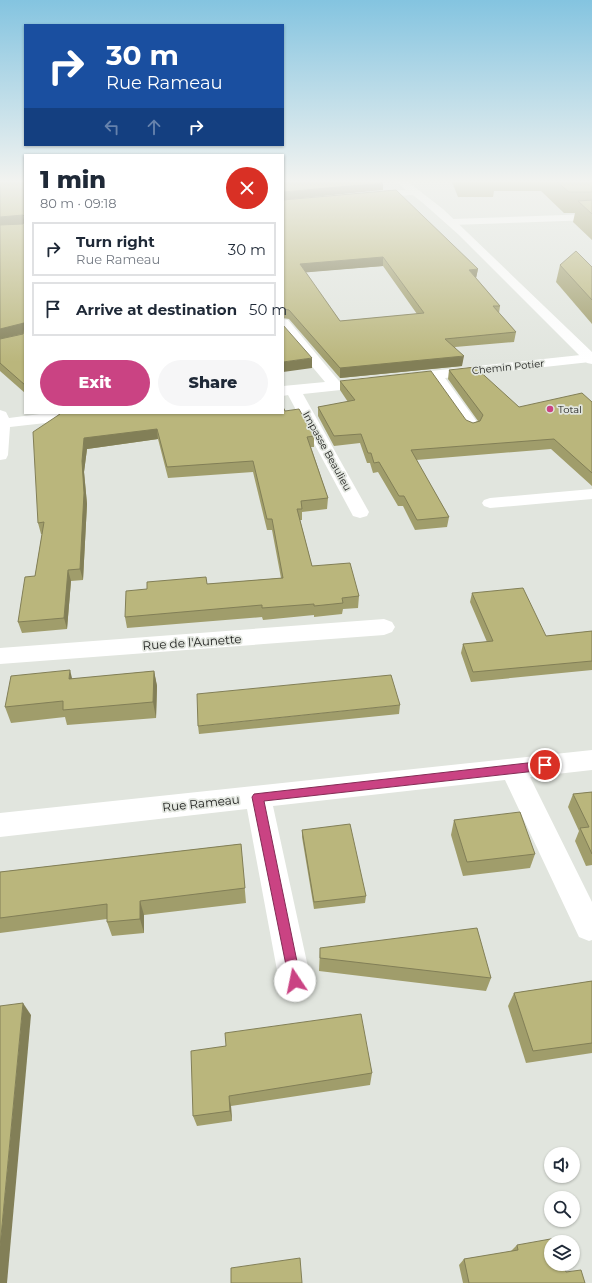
<!DOCTYPE html>
<meta charset="utf-8">
<style>
:root{--surface:#fff;--page:#f6f6f7;--text:#1f2937;--muted:#747a83;--line:#e0e1e3;--accent:#ca4383}
body{margin:0;font-family:Montserrat,sans-serif;background:var(--page);color:var(--text);height:100vh;display:flex;flex-direction:column;font-size:15px;white-space:nowrap}
*{box-sizing:border-box;margin:0}
p{font-size:13px;color:var(--muted)}
.icon{flex:none;width:22px;height:22px;fill:none;stroke:currentColor;stroke-width:2;stroke-linecap:round;stroke-linejoin:round}
.map{position:relative;flex:1;overflow:hidden}
.details{position:absolute;left:24px;top:154px;width:260px;height:260px;display:flex;flex-direction:column;background:var(--surface);border-radius:0px;box-shadow:0 1px 3px #0004}
.details>*{flex:none}
.top-card{position:absolute;left:24px;top:24px;width:260px;height:122px;border-radius:0px;box-shadow:0 1px 3px #0004;background:#1a4fa0;color:#fff;overflow:hidden}
.controls{position:absolute;left:544px;top:1147px;display:grid;gap:8px}
.controls a{display:grid;place-items:center;width:36px;height:36px;border-radius:50%;background:var(--surface);box-shadow:0 1px 3px #0004;font-size:20px}
.pin{position:absolute;display:grid;place-items:center;width:34px;height:34px;color:#fff;margin:-17px;border:2px solid #fff;border-radius:50%;box-shadow:0 1px 4px #0007}
.me{position:absolute;width:44px;margin:-22px;rotate:349deg;stroke-linejoin:round;filter:drop-shadow(0 0 3px #0008)}
.turn{display:flex;align-items:center;gap:14px;height:84px;padding:0 16px;font-size:18px}
.turn .icon{width:52px;height:52px;stroke-width:2.5}
.turn b{display:block;font-size:28px;line-height:34px}
.lanes{display:flex;align-items:center;height:38px;padding:0 16px;background:#0003;justify-content:center;gap:20px;direction:ltr}
.lanes .off{opacity:.35}
.round{display:grid;place-items:center;flex:none;width:42px;height:42px;border-radius:21px;background:var(--page)}
.headline{display:flex;align-items:center;justify-content:space-between;height:68px;padding:0 16px}
h1{font-size:24px;font-weight:800;line-height:30px}
.cta{display:flex;gap:8px;margin-top:auto;padding:8px 16px}
.cta a{flex:1;height:46px;border-radius:24px;background:var(--accent);color:#fff;font-size:16px;font-weight:800;line-height:46px;text-align:center}
.cta a+a{background:var(--page);color:var(--text)}
ul{padding:0;list-style:none}
li{display:flex;align-items:center;gap:12px;height:54px;margin:0 8px 6px;padding:0 8px;border:2px solid var(--line);border-radius:0px}
li div{flex:1}
li b{display:block;font-size:15px}
li em{font-style:normal}
.map>svg:first-child{display:block}
.lines{fill:none;stroke-linecap:round;stroke-linejoin:round}
.service{fill:#fff;fill-rule:evenodd}
.minor{fill:#fff;fill-rule:evenodd}
.tertiary{fill:#fff;fill-rule:evenodd}
.wall{fill:#a09d6b;fill-rule:evenodd}
.shaded-wall{fill:#827f57}
.building{fill:#bab67c;stroke:#827f57;fill-rule:evenodd}
.route{fill:#ca4383;stroke:#832c55}
.poi-dot{fill:#ca4383;stroke:#e1e5de;stroke-width:1.5}
.labels{text-anchor:middle;dominant-baseline:central;stroke-width:3.5;stroke-linejoin:round;paint-order:stroke}
.far-street-label{font-size:10px;fill:#1b1c1a;stroke:#e1e5de}
.far-poi-label{font-size:10px;fill:#1b1c1a;stroke:#e1e5de;text-anchor:start}
.street-label{font-size:12px;fill:#1b1c1a;stroke:#e1e5de}
</style>
<div class="map">
<svg width="592" height="1283" viewBox="0 0 592 1283">
<rect width="100%" height="100%" fill="#e1e5de"/>
<g class="lines">
<!-- service -->
<path class="service" d="M592,489V499L490,508L484,506L482,503L484,500L490,498Z"/>
<!-- minor -->
<g class="minor">
<path d="M416,189L421,192L420,194L369,199L364,196L369,193Z"/>
<path d="M592,214V220L452,225L447,222L452,219Z"/>
<path d="M283,319L288,320L339,381L369,377L374,379L377,382L374,385L369,387L303,394L369,512L367,516L360,518L353,516L288,395L283,396V386L325,382L283,332Z"/>
<path d="M590,354H592V362H590L445,378L480,426L478,429L472,431L466,429L431,379L403,382L398,381L396,378L398,375L403,374Z"/>
<path d="M0,410L6,412L9,418L48,413H98L96,416L90,418L10,427L8,455L6,459L0,460Z"/>
<path d="M384,619L392,622L395,627L392,632L384,635L0,664V648Z"/>
<path d="M592,750V770L530,777L592,902V940L589,941L579,937L505,780L273,806L311,981L306,992L295,997L284,992L279,981L247,809L0,837V813Z"/>
</g>
<!-- tertiary -->
<path class="tertiary" d="M396,182H408L443,209L592,352V364L587,363L459,235L423,203Z"/>
</g>
<!-- wall -->
<g class="wall">
<path d="M0,182H25V393L0,371Z"/>
<path d="M452,182H592V240L573,222L575,213H564L541,191H494L493,197H458Z"/>
<path d="M283,200L478,269L476,278L500,306L499,313L516,332L514,342L455,347L462,366L340,378L289,319L283,318ZM383,266L417,314L340,321L305,272Z"/>
<path d="M560,265L592,267V324L556,282Z"/>
<path d="M449,370L519,407L592,402V486L551,449L416,460L449,517L447,527L415,530L403,506H398L378,472L373,473L370,463H367L360,443L334,446L318,416V407L348,402L340,390V381L473,423L478,421L448,379Z"/>
<path d="M285,411L314,436V447H311L328,498L327,509L302,512V520H300L312,566L359,596L358,608L343,609L342,614L314,617V615L263,620L262,617L127,628L125,617L207,584L281,578L272,530H267L253,472L168,478L158,439L87,449L84,472L87,504L83,580L71,581L67,629L22,633L18,622L35,576L42,534H41L38,523L59,415L58,413H283Z"/>
<path d="M472,593L546,636L592,631V670L471,682L461,653L463,644L487,642L470,602Z"/>
<path d="M154,671L157,686L156,718L67,725L65,717L11,723L5,707L72,679Z"/>
<path d="M400,705L399,714L199,734L198,726Z"/>
<path d="M592,792V865L586,866L575,841L579,831L568,807L573,794Z"/>
<path d="M454,820L535,854L530,868L463,876L451,835Z"/>
<path d="M302,830L366,896L365,903L314,909L302,837Z"/>
<path d="M241,844L246,903L144,915V933L112,936L107,922V919L0,933V872Z"/>
<path d="M320,948L491,978L486,991L319,971Z"/>
<path d="M592,981V1053L526,1063L508,1006L514,993Z"/>
<path d="M226,1046L372,1073L370,1085L231,1106L232,1121L197,1126L193,1116Z"/>
<path d="M517,1245L566,1272L585,1283H463L459,1265L464,1259L510,1252Z"/>
</g>
<!-- shaded-wall -->
<g class="shaded-wall">
<path d="M383,183V190L283,200V192Z"/>
<path d="M23,215L25,224L0,225V217Z"/>
<path d="M383,257V266L299,273L300,264Z"/>
<path d="M478,269L476,278L469,270Z"/>
<path d="M24,323L25,333L0,339V329Z"/>
<path d="M464,356L462,366L340,378V368Z"/>
<path d="M312,358V368L283,372V362Z"/>
<path d="M157,429L158,439L87,449L84,472L87,504L83,580L80,569L82,461L84,438Z"/>
<path d="M68,570L71,581L67,629L64,618Z"/>
<path d="M70,670L74,686L69,679Z"/>
<path d="M154,671L157,686L156,718L153,702Z"/>
<path d="M140,901L144,915V933L140,919Z"/>
<path d="M23,1003L31,1015L7,1283H0V1247Z"/>
<path d="M229,1096L231,1106L232,1121L230,1111Z"/>
</g>
<!-- building -->
<g class="building">
<path d="M0,182H25V385L0,363V339L23,334L24,323L0,329V225L23,224L25,217L23,215L0,217Z"/>
<path d="M283,182H381L383,183L283,192Z"/>
<path d="M557,182H592V192H569Z"/>
<path d="M396,190L478,269L469,270L500,306H493L516,332L445,339L464,356L340,368L289,310L283,309V200ZM383,257L424,313L340,321L300,264Z"/>
<path d="M592,200V214L578,201Z"/>
<path d="M576,251L592,267V300L560,265Z"/>
<path d="M283,325L312,358L283,362Z"/>
<path d="M475,367L519,407L582,393L592,402V473L554,439L411,450L449,517L417,520L404,496H399L379,462L374,463L371,453H368L361,434L334,436L318,407L355,400L340,381L431,371L466,420L473,423L480,421L483,415L449,370Z"/>
<path d="M283,407L285,411L299,409L314,436L307,437L328,498L301,501L302,509H297L312,566L350,563L359,596L342,598L343,603L314,606V604L262,608V605L125,617L126,591L147,589V582L206,577L207,584L283,578L272,519H267L253,461L167,467L157,429L84,438L82,461L84,493L80,569L68,570L64,618L18,622L25,577L35,576L44,522L38,523L33,432L60,414L59,413H283Z"/>
<path d="M523,588L546,636L592,631V661L473,672L463,644L493,641L472,593Z"/>
<path d="M70,670L69,679L154,671L153,702L63,710V701L5,707L11,676Z"/>
<path d="M391,675L400,705L198,726L197,694Z"/>
<path d="M592,792V854L580,828L589,827L573,794Z"/>
<path d="M520,812L535,854L467,862L454,820Z"/>
<path d="M350,824L366,896L314,902L302,830Z"/>
<path d="M241,844L245,888L140,901V919L107,922V904L0,918V872Z"/>
<path d="M477,928L491,978L320,958V948Z"/>
<path d="M592,981V1043L533,1051L514,993Z"/>
<path d="M23,1003L0,1247V1006Z"/>
<path d="M361,1014L372,1073L229,1096L230,1111L193,1116L191,1051L226,1046L225,1033Z"/>
<path d="M556,1238L558,1242H551V1264H564L566,1272L581,1270L585,1283H469L464,1259L518,1250L517,1245Z"/>
<path d="M300,1258L302,1283H231V1268Z"/>
</g>
<!-- sky -->
<linearGradient id="sky" x2="0" y2="1"><stop stop-color="#84c4e0"/><stop offset="0.5" stop-color="#f2f3f0"/><stop offset="1" stop-color="#f2f3f0" stop-opacity="0"/></linearGradient>
<rect width="592" height="362" fill="url(#sky)"/>
<!-- route -->
<path class="route" d="M545,761L548,762L550,765L548,768L545,770L264,801L301,981L299,985L295,987L290,985L252,797L254,794Z"/>
<!-- markers -->
<circle class="poi-dot" cx="550" cy="409" r="4"/>
<g class="labels">
<!-- far-street labels -->
<g class="far-street-label">
<text transform="translate(508 367) rotate(-6)">Chemin Potier</text>
<text transform="translate(327 451) rotate(61)">Impasse Beaulieu</text>
</g>
<!-- far-poi labels -->
<g class="far-poi-label">
<text x="558" y="409">Total</text>
</g>
<!-- street labels -->
<g class="street-label">
<text transform="translate(192 642) rotate(-4)">Rue de l'Aunette</text>
<text transform="translate(201 803) rotate(-6)">Rue Rameau</text>
</g>
</g>
</svg>
<div class="controls">
<a><svg class="icon" aria-label="sound" viewBox="0 0 24 24"><path d="M4 9h4l5-4v14l-5-4H4zM17 9q2 3 0 6"/></svg></a>
<a><svg class="icon" aria-label="search" viewBox="0 0 24 24"><circle cx="10" cy="10" r="6"/><path d="M15 15l6 6"/></svg></a>
<a><svg class="icon" aria-label="layers" viewBox="0 0 24 24"><path d="M12 4l9 5-9 5-9-5zM3 14l9 5 9-5"/></svg></a>
</div>
<div class="pin" style="left:545px;top:765px;background:#d93025"><svg class="icon" aria-label="arrive" viewBox="0 0 24 24"><path d="M6 21V4h12l-3 4 3 4H6"/></svg></div>
<svg class="me" style="left:295px;top:981px" viewBox="-20 -20 40 40"><circle r="19" fill="#fff"/><path d="M0-13L10 11 0 6-10 11z" fill="#ca4383"/></svg>
<div class="top-card">
<div class="turn"><svg class="icon" aria-label="right" viewBox="0 0 24 24"><path d="M7 20v-9h11M14 6l5 5-5 5"/></svg><div><b>30 m</b>Rue Rameau</div></div>
<div class="lanes"><svg class="icon off" aria-label="left" viewBox="0 0 24 24"><path d="M17 20v-9H6M10 6l-5 5 5 5"/></svg><svg class="icon off" aria-label="ahead" viewBox="0 0 24 24"><path d="M12 20V5M6 11l6-6 6 6"/></svg><svg class="icon" aria-label="right" viewBox="0 0 24 24"><path d="M7 20v-9h11M14 6l5 5-5 5"/></svg></div>
</div>
<section class="details">
<div class="headline"><div><h1>1 min</h1><p>80 m · 09:18</p></div><a class="round" style="background:#d93025;color:#fff"><svg class="icon" aria-label="close" viewBox="0 0 24 24"><path d="M6 6l12 12M18 6L6 18"/></svg></a></div>
<ul>
<li><svg class="icon" aria-label="right" viewBox="0 0 24 24"><path d="M7 20v-9h11M14 6l5 5-5 5"/></svg><div><b>Turn right</b><p>Rue Rameau</p></div><em>30 m</em></li>
<li><svg class="icon" aria-label="arrive" viewBox="0 0 24 24"><path d="M6 21V4h12l-3 4 3 4H6"/></svg><div><b>Arrive at destination</b></div><em>50 m</em></li>
</ul>
<div class="cta"><a>Exit</a><a>Share</a></div>
</section>
</div>
